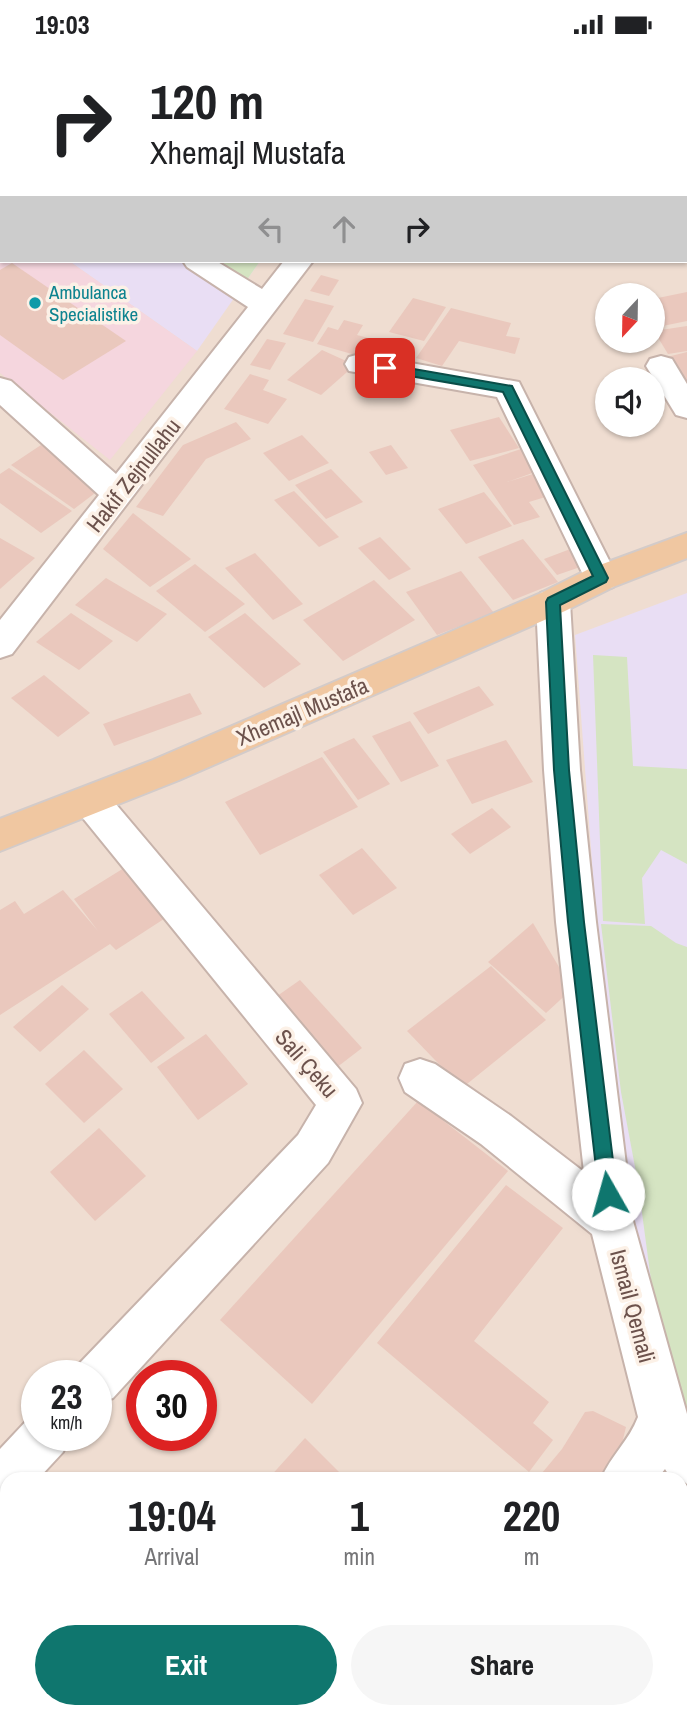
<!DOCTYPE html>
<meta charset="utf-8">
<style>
:root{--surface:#fff;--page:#f6f6f6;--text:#202124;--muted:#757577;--accent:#0f766e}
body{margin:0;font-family:"Archivo Narrow",sans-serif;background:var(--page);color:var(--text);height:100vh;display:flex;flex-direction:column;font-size:26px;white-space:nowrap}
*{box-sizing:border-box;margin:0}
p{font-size:23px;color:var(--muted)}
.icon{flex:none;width:38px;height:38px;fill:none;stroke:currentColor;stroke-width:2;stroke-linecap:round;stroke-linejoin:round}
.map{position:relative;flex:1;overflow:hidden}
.side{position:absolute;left:0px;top:1423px;width:688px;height:247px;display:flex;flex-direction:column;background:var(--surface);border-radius:21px 21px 0 0;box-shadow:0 2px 5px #0004}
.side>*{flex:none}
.top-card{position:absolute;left:0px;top:0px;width:688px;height:214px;box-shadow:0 2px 5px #0004;background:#fff;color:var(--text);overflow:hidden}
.needle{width:46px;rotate:202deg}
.tools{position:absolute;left:595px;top:234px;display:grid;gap:14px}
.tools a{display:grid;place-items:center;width:70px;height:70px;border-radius:50%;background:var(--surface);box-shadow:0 2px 5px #0004;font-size:35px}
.speed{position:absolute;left:21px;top:1311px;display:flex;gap:14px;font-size:35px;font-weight:700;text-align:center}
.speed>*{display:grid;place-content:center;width:91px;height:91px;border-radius:50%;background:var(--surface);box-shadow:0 2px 5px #0004;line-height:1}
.speed small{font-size:18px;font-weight:400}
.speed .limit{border:10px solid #d22;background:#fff;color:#111}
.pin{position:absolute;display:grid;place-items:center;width:60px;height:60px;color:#fff;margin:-30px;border-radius:14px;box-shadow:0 4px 10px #0006}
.me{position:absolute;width:77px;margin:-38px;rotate:353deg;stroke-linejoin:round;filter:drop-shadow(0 0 5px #0008)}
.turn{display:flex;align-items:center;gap:24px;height:147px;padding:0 35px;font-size:32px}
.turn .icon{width:91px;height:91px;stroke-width:2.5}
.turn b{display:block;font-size:49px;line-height:60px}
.lanes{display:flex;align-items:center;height:66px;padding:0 35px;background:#0003;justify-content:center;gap:35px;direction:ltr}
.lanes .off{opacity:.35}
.eta{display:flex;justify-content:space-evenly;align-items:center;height:119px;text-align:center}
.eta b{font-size:42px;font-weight:700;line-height:49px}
.primary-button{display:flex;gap:14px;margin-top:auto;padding:14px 35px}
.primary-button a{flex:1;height:80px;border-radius:42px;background:var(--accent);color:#fff;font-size:28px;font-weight:700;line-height:80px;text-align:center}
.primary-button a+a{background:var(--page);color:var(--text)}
.status{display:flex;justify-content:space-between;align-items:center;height:49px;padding:0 35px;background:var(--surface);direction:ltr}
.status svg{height:19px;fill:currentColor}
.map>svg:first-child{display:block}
.residential{fill:#efddd1;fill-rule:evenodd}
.education{fill:#e9def4}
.medical{fill:#f5d6de}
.green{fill:#d5e4c2}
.building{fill:#eac8bd}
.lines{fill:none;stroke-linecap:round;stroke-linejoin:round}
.minor-casing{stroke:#c7b3ab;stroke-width:4}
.major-casing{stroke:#d3cbc9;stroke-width:4}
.minor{fill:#fff;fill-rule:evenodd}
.major{fill:#f0c7a1;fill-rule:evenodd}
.route{fill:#0f766e;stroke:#0a4d48;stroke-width:2}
.culture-dot{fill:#0f9aa8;stroke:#fcf1e7;stroke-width:2.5}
.labels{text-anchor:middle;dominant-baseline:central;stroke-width:7;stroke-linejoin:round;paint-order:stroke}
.far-culture-label{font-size:19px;fill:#0d838f;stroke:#fcf1e7;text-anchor:start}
.street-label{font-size:23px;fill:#6c524c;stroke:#fcf1e7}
</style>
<div class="status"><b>19:03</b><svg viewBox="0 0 49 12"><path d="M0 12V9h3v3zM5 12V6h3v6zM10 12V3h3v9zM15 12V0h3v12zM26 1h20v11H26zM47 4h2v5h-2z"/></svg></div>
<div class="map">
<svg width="687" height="1669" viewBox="0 0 687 1669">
<rect width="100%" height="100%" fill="#f8ece1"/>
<!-- residential -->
<path class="residential" d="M0,0H687V1669H0ZM2,2H686V212H2ZM607,247H653V292H607ZM607,331H653V376H607ZM37,1326H96V1386H37ZM142,1326H201V1386H142ZM7,1430H681V1662H7Z"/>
<!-- education -->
<g class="education">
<path d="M69,212H260L197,302Z"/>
<path d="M687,544V1330L664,1284L615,1121L575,586Z"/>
</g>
<!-- medical -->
<path class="medical" d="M0,163L2,212H69L197,302L110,411L0,324Z"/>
<!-- green -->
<g class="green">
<path d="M208,212H260L244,235Z"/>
<path d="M593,606L627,608L633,717L687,720V815L661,801L642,829L645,875L603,872Z"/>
<path d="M601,875L651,877L676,894L687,898V1358L657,1276L638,1134L621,1043Z"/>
</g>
<!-- building -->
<g class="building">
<path d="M12,214L126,292L63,331L0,286V221Z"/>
<path d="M321,226L339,231L329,247L310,242Z"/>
<path d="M687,243V272L653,279V250Z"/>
<path d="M413,249L446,258L424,292L389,283Z"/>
<path d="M305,250L334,257L313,293L283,285Z"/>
<path d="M451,259L511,274L506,287L520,289L515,305L459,292L442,317L416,309Z"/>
<path d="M344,271L363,276L357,286L376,291L366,309L317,295L328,278L338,281Z"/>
<path d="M687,277V302L668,305L654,282Z"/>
<path d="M267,290L286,294L270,321L250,316Z"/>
<path d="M322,301L355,316L321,346L287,331Z"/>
<path d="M687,303V332L685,333L667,308Z"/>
<path d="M250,325L269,331L263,341L287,350L268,375L224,360Z"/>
<path d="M499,368L519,399L470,412L450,381Z"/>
<path d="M236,373L251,390L206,410L163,467L136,458L183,396Z"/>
<path d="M302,386L329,414L289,432L263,404Z"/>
<path d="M41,396L103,438L74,460L11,416Z"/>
<path d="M391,396L408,419L386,426L369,403Z"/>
<path d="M521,400L538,422L507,433L536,424L552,446L529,453L540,468L514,476L473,416Z"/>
<path d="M9,419L72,462L41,484L0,454V425Z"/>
<path d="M331,420L363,453L326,470L295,436Z"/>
<path d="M294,442L339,488L319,498L274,451Z"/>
<path d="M484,443L512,477L466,495L438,460Z"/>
<path d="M133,464L191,510L150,538L103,500Z"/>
<path d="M380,488L411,520L389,531L358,499Z"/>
<path d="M0,489L35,509L0,540Z"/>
<path d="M523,490L558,533L513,551L478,508Z"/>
<path d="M573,499L586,516L557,526L544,510Z"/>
<path d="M255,504L303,555L273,571L225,519Z"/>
<path d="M195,515L245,555L205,583L156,542Z"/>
<path d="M461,522L494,564L437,586L406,543Z"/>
<path d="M106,529L167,565L137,593L75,556Z"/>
<path d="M374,531L415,571L343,612L303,571Z"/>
<path d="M71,564L113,592L79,621L36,593Z"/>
<path d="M245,564L301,615L264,639L208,588Z"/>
<path d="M44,626L90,664L58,688L11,649Z"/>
<path d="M479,637L494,656L428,685L413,664Z"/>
<path d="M190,644L202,665L114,697L103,675Z"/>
<path d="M410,672L439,717L401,733L372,687Z"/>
<path d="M354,689L390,735L358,751L323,703Z"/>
<path d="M506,691L533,733L472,755L446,711Z"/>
<path d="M322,708L358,758L260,806L225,753Z"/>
<path d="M492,759L511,778L470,805L451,785Z"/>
<path d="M362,799L397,839L353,866L319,826Z"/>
<path d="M124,819L167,868L116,901L110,895L0,966V861L15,852L24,865L63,841L98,882L74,850Z"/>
<path d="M533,874L572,940L546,964L488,913Z"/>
<path d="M491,917L546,971L462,1039L407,982Z"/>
<path d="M300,931L362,999L332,1022L270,952Z"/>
<path d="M62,936L89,960L40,1003L13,978Z"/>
<path d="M142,942L185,989L151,1014L109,965Z"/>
<path d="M206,985L248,1035L198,1071L157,1018Z"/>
<path d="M84,1001L123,1040L84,1074L45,1035Z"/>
<path d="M418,1052L508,1122L312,1355L220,1271Z"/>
<path d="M99,1079L146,1127L95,1172L50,1123Z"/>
<path d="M506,1136L563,1179L474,1292L549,1353L533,1374L553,1391L529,1423L377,1294Z"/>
<path d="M593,1362L626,1378L614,1427L611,1430H537L562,1400L585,1363Z"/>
<path d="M305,1389L346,1430H268Z"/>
<path d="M0,1460L7,1467V1511L0,1518Z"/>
<path d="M681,1507L687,1513V1547L681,1556Z"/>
<path d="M239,1662H308L314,1669H245Z"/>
<path d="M501,1662H624L619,1669H507Z"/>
</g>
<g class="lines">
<defs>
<g id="minor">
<path d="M169,0H199L200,2H170Z"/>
<path d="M443,0H467L442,2Z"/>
<path d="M577,0H601L602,2H578Z"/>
<rect x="686" y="48" width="1" height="16"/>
<path d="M183,212H216L262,240L284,212H313L12,605L0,609V571L99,446L0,356V329L11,332L116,425L248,258L187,218Z"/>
<path d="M360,305L519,333L618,529L613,538L601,541L589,538L497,348L349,322L345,315L349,308Z"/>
<path d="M661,307L672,310L687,335V369L676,366L646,317L650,310Z"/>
<path d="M553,540L565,544L570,553L580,721L596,873L633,1172L687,1365V1435L681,1430L670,1428L665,1420L657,1430H601C611,1406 629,1392 638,1368L592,1185L481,1095L405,1043L399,1029L405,1015L420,1010L435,1015L511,1067L584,1123L556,873L544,721L536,553L541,544Z"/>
<path d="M91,737L104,741L356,1040L362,1054L328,1114L113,1349L96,1355V1326H75L79,1315L298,1086L316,1056L78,763L72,752L78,741Z"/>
<path d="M37,1366V1386H70L63,1403L38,1430H7V1456L0,1459V1400L29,1369Z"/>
<path d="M399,1662H454L451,1669H397Z"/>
</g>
<path id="major" d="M687,484V509L613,538L565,562L179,731L0,802V770L153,711L541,544L589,520Z"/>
</defs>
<!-- minor casing -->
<use href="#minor" class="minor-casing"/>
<!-- major casing -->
<use href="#major" class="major-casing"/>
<!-- minor -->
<use href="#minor" class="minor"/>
<!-- major -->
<use href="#major" class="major"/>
</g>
<!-- route -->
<path class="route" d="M385,315L512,337L608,529L606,533L560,556L569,721L584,873L617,1145L615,1151L608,1153L602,1151L599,1145L568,873L554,721L546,553L548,549L593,527L503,343L381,322L379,319Z"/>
<!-- markers -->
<circle class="culture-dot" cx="35" cy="254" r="7"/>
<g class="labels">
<!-- far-culture labels -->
<g class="far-culture-label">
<text x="49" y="243">Ambulanca<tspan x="49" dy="22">Specialistike</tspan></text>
</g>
<!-- street labels -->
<g class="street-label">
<text transform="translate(133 426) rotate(-52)">Hakif Zejnullahu</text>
<text transform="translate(302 662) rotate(-23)">Xhemajl Mustafa</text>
<text transform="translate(307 1014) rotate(49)">Sali Çeku</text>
<text transform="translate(633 1257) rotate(75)">Ismail Qemali</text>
</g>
</g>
</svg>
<div class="tools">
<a><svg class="needle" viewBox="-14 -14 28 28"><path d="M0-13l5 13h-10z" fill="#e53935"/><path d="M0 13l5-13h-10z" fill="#757577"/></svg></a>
<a><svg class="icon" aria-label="sound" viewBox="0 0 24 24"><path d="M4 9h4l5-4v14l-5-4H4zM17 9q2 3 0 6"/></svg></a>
</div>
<div class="speed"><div>23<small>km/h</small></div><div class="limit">30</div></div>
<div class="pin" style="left:385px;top:319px;background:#d93025"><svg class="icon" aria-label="arrive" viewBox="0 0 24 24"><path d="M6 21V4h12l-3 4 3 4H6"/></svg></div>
<svg class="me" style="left:608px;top:1145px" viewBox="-20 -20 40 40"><circle r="19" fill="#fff"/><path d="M0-13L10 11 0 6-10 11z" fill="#0f766e"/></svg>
<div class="top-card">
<div class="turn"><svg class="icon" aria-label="right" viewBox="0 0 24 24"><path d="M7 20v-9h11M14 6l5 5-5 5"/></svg><div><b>120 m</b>Xhemajl Mustafa</div></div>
<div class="lanes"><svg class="icon off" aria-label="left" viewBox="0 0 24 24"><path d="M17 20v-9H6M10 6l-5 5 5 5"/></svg><svg class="icon off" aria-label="ahead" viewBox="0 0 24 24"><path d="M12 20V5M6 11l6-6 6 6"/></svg><svg class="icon" aria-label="right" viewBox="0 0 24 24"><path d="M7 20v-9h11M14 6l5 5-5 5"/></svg></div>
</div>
<section class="side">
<div class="eta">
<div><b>19:04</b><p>Arrival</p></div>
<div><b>1</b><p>min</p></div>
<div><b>220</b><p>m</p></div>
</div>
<div class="primary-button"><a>Exit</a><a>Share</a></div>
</section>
</div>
